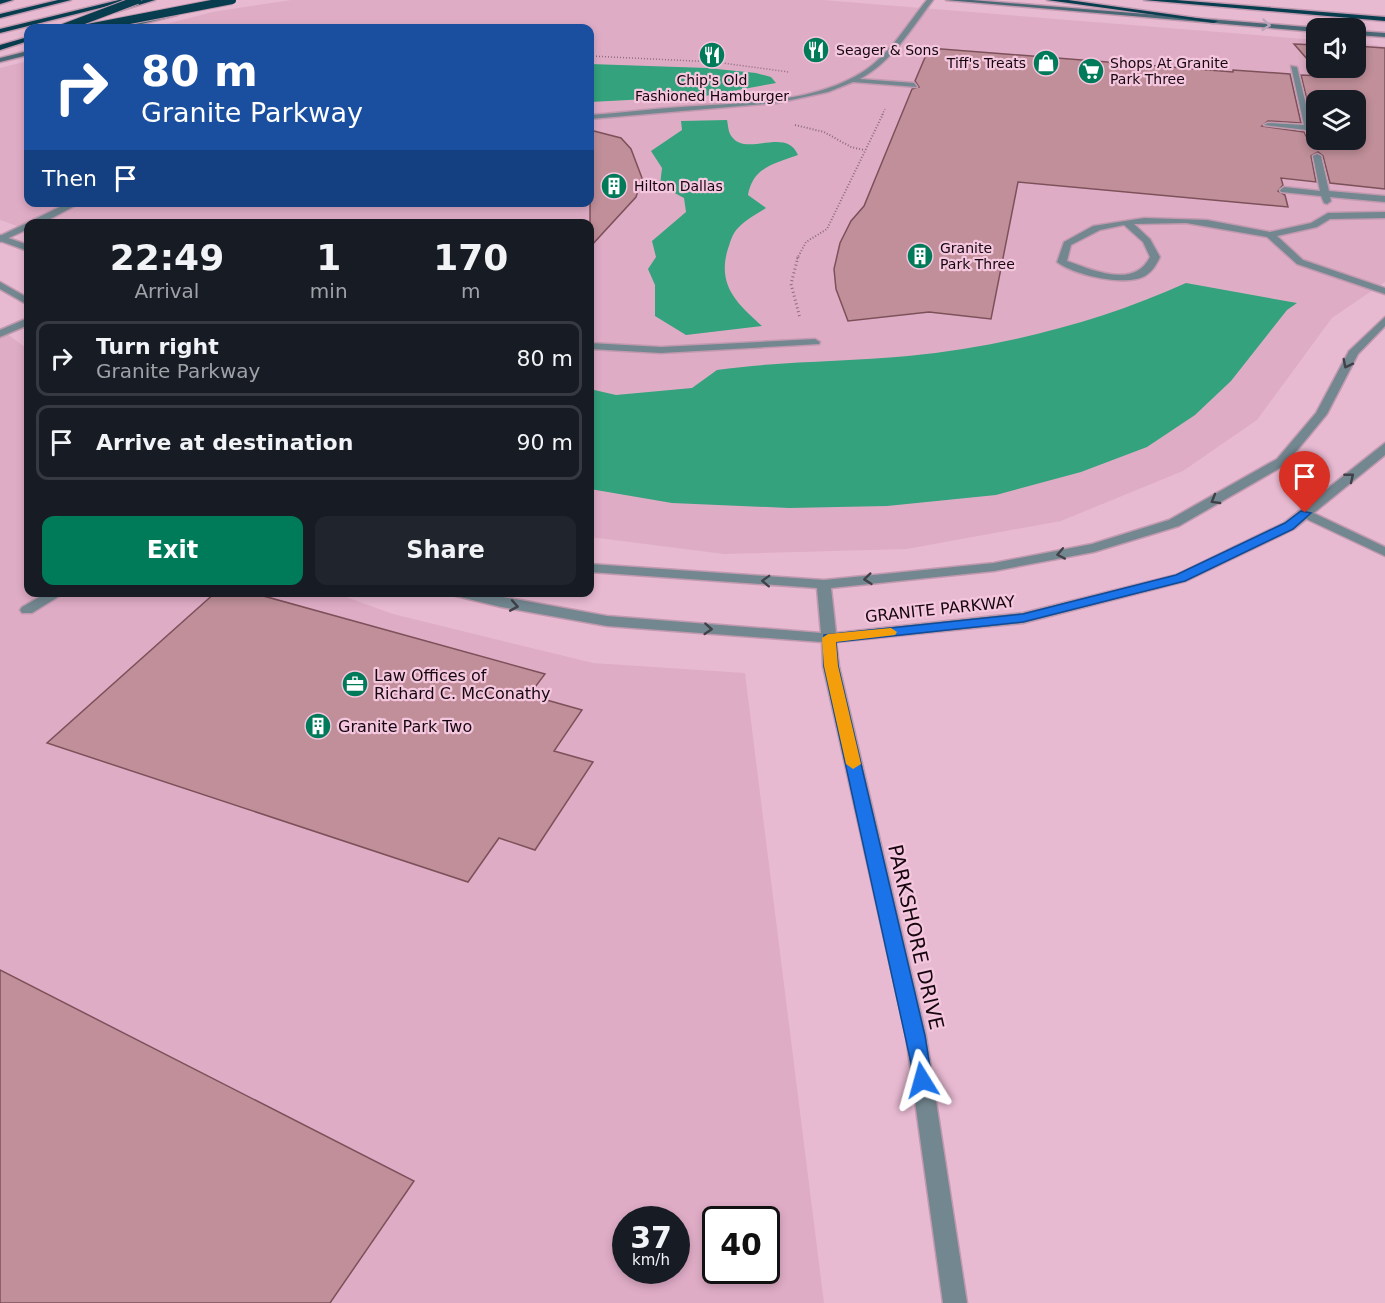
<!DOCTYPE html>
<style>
:root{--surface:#171b24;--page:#20242c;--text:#f1f3f6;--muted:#9ea1a6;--line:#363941;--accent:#007b5a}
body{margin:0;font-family:"DejaVu Sans",sans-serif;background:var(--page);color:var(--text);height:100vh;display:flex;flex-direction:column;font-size:22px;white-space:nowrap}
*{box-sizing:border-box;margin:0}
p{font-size:20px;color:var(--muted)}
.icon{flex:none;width:33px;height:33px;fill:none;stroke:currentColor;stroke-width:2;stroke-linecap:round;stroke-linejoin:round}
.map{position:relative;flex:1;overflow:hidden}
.panel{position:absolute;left:24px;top:219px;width:570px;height:378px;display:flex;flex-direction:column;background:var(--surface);border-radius:12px;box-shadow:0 3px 9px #0003}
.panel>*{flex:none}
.guide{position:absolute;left:24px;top:24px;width:570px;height:183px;border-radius:12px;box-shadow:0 3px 9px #0003;background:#1a4fa0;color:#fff;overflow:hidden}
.tools{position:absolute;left:1306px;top:18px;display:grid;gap:12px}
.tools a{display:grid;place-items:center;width:60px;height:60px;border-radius:12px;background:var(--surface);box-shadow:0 3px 9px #0003;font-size:30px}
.speed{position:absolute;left:612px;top:1206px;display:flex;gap:12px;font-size:30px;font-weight:700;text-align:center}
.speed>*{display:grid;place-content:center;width:78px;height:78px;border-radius:50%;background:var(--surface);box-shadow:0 3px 9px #0003;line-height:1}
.speed small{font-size:15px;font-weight:400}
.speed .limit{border:3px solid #111;border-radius:9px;background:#fff;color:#111}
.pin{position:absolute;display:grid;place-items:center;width:51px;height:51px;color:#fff;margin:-62px -26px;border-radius:50% 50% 50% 0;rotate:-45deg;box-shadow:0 0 6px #0007}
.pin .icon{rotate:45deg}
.me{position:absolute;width:66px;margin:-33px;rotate:352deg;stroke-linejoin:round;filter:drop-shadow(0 0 4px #0008)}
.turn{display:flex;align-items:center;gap:21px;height:126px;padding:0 18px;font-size:27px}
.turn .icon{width:78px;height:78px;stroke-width:2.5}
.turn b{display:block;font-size:42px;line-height:51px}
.then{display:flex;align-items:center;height:57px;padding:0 18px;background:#0003;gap:12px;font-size:22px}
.eta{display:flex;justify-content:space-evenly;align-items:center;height:102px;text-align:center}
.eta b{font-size:36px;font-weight:800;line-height:42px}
.button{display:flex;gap:12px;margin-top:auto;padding:12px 18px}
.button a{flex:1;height:69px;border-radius:12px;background:var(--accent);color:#fff;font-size:24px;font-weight:800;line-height:69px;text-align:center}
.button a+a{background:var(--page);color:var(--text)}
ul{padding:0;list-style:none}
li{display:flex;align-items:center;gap:18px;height:75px;margin:0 12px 9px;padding:0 6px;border:3px solid var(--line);border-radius:12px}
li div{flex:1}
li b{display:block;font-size:22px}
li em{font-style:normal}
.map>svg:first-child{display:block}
.built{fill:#dfacc6;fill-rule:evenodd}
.water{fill:#34a27c}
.building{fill:#c08f99;stroke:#7d515a;stroke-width:1.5;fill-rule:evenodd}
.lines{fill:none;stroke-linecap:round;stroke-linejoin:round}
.service-casing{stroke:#c29aaf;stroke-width:3}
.tertiary-casing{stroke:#c29aaf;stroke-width:3}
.secondary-casing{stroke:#c29aaf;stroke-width:3}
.motorway-casing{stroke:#c29aaf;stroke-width:3}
.path-far2{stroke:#8c6c7d;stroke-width:1.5;stroke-dasharray:1 2;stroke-linecap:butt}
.path-far1{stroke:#8c6c7d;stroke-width:2;stroke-dasharray:1 2;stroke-linecap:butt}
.path{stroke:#8c6c7d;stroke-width:3;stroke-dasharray:1 3;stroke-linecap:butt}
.service{fill:#738790;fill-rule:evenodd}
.tertiary{fill:#738790;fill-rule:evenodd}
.secondary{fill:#496774;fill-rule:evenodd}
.motorway{fill:#073d4f;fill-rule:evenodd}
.motorway-bridge-casing{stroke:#c29aaf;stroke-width:10;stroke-linecap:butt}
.motorway-bridge{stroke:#073d4f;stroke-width:8}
.oneway{stroke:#b9a5ba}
.oneway2{stroke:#404149}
.route{fill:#1a73e8;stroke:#114b97;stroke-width:1.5}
.slow{fill:#f59e0b}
.labels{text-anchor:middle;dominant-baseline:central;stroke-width:4.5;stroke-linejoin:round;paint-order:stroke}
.far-poi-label{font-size:14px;fill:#16070f;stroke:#f5c7df;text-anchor:start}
.street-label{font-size:16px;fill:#16070f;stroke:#f5c7df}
.poi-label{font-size:16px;fill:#16070f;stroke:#f5c7df;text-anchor:start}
.near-street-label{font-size:20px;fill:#16070f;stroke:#f5c7df}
</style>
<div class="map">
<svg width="1385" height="1303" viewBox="0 0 1385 1303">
<rect width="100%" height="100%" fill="#e8bad2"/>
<!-- built -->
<g class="built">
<path d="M291,0H823L1317,40V68H1356V43L1385,46V282L1332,318L1257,420L1183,471L1061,521L907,549L724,554L590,537V224H28V230L0,220V68L28,61V202H590V28H151L212,12ZM1317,100H1356V140H1317Z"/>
<path d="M0,329L28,349V592L335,593L393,614L593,663L745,673L824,1303H0ZM626,1220H676V1270H626ZM716,1220H766V1270H716Z"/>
</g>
<!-- water -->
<g class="water">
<path d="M590,64L707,68L756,73L771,77L776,83L705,96L590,102Z"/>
<path d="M727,120C728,124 728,130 730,134C744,160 785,125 798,155C774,164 753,167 748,195L766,208C757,214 747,219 739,227C732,233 730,243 727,252C718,287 738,304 762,326L686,335L655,316V285L648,269L656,257L652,241L686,212L684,198L660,185L662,168L651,151L682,130L681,121Z"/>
<path d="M1186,283L1297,303L1287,310L1231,381L1195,415L1147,447L1081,472L996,495L887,506L789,508L672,503L590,489V389L616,395L692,388L717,370C780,361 845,362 908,356C1002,347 1100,322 1186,283Z"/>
</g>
<!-- building -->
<g class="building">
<path d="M1294,44L1317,45V68H1356V46L1385,48V189L1330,183L1323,156L1318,152L1311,156L1316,182L1281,178L1283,185L1278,191L1285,195L1288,207L1018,182L991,319L929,312L848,321L836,289L834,269L840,243L851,221L864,206L912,89L919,87L915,81L929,48L1233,72V70L1290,74L1301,123L1268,121L1262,126L1304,132L1306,136H1313L1315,133L1301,75L1322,76ZM1317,100H1356V140H1317Z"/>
<path d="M590,130L621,138L631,149L642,178L636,197L590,247Z"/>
<path d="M216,592H249L545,674L529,695L582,710L554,751L593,762L535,850L499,838L468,882L47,743Z"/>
<path d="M0,970L414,1181L330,1303H0Z"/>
</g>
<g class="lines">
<defs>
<g id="service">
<path d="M927,0H933C912,28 892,62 860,79L914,83L917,87L853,82L828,92L777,103L590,119V115C620,113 651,109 681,107C741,102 815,105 867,69C892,51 908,23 927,0Z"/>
<path d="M1291,66L1297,67L1313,134H1307L1306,130L1264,125L1268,123L1304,125Z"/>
<path d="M1317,154L1321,156L1329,191L1385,196V202L1330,197L1331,201L1327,204L1324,203L1321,196L1281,192L1280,190L1284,187L1320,191L1313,156Z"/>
<path d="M70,202H82L41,224H28V229L0,242V236Z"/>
<path d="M1385,212V218L1330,219L1317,227L1277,236L1303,260L1385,288V294L1297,264L1267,237L1186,223L1134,224L1150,239L1160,257C1156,265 1153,271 1145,276C1125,287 1074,275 1057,262L1064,242L1093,226L1144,218L1207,220L1270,232L1311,223L1328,213ZM1124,225L1143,242L1150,257C1134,289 1093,270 1067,261L1071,245L1100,230Z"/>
<path d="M28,318V325L0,337V330Z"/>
<path d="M815,339L820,342L819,344L661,353L590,349V343L661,347Z"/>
<path d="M1305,509L1385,547V556L1300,516L1298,513Z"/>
<path d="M48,592H66L32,613H22L20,610L22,607Z"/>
</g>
<g id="tertiary">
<path d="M0,235L28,245V251L0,241Z"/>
<path d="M0,282L28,298V305L0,289Z"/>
<path d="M1385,317V326L1358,354L1327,414L1285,465L1179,526L1094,552L994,571L831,588L836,633L1023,613L1176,575L1284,523L1385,443V455L1294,529L1186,581L1023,623L836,642L839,666L926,1036L967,1303H943L906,1036L823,666L822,642L607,626L501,607L452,595L450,592H476L607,616L821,633L817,588L590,572V564L824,580L994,563L1092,544L1169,520L1277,459L1316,413L1349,351Z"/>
</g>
<g id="secondary">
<path d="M946,0H972L1319,28L1317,32Z"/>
<path d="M175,12L177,15L126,28H117Z"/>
<path d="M1356,31L1385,33V37L1356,35Z"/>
<path d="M28,51V55L0,62V58Z"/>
</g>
<g id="motorway">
<path d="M0,0H13L0,4Z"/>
<path d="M58,0H71L0,18V14Z"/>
<path d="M119,0H132L0,33V29Z"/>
<path d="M143,0H155L116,12L112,10Z"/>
<path d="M1047,0H1068L1218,21L1214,23Z"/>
<path d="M1144,0H1176L1385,17V21Z"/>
<path d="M28,37V41L0,50V45Z"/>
</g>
</defs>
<!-- service casing -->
<use href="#service" class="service-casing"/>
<!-- tertiary casing -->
<use href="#tertiary" class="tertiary-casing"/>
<!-- secondary casing -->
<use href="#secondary" class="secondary-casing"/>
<!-- motorway casing -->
<use href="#motorway" class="motorway-casing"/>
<!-- path-far2 -->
<g class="path-far2">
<path d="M590,56L715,62L789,72"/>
<path d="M882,115L885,109"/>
</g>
<!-- path-far1 -->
<g class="path-far1">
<path d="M795,125L824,132L851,147L864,150"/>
<path d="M797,259L806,242L827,229L883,114"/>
</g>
<!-- path -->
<path class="path" d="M798,257L791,284L800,318"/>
<!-- service -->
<use href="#service" class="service"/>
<!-- tertiary -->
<use href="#tertiary" class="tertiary"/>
<!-- secondary -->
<use href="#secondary" class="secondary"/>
<!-- motorway -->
<use href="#motorway" class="motorway"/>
<defs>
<g id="motorway-bridge">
<path d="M63,28L137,0"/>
<path d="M88,28L232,0"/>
</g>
</defs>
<!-- motorway-bridge casing -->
<use href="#motorway-bridge" class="motorway-bridge-casing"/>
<!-- motorway-bridge -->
<use href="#motorway-bridge" class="motorway-bridge"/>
</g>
<!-- one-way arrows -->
<defs><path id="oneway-chevron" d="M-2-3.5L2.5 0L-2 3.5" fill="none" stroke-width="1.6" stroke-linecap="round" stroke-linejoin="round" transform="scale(1.5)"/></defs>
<use class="oneway" href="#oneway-chevron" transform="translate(1266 25) rotate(5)"/>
<g class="oneway2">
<use href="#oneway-chevron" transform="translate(1347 364) rotate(117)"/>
<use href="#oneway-chevron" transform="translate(1350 477) rotate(-39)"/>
<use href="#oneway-chevron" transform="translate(1215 500) rotate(150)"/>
<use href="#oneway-chevron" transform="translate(1061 554) rotate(169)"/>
<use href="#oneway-chevron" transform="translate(868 579) rotate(174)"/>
<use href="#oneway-chevron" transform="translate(766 581) rotate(-178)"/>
<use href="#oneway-chevron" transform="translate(514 606) rotate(10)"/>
<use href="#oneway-chevron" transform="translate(708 629) rotate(4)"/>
</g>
<!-- route -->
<path class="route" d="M1301,511L1311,513L1293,529L1185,581L1023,622L836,642L838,666L925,1036L932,1080L929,1086L922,1089L916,1086L824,666V635L1023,614L1176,575L1285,523Z"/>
<!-- slow -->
<path class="slow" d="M891,628L897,632L895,635L836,642L838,666L861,764L853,769L846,764L824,666L822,638L828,634Z"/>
<!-- icons -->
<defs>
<symbol id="restaurant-disc" viewBox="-11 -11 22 22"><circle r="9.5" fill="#007b5a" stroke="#f5c7df"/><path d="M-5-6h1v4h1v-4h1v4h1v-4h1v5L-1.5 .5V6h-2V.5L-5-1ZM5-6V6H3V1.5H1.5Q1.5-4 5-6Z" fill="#fff"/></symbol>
<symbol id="shop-disc" viewBox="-11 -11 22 22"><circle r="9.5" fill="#007b5a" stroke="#f5c7df"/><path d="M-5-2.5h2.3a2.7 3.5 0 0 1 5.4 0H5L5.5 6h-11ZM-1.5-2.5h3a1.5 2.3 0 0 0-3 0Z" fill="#fff"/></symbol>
<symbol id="supermarket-disc" viewBox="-11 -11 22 22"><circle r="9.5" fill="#007b5a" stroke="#f5c7df"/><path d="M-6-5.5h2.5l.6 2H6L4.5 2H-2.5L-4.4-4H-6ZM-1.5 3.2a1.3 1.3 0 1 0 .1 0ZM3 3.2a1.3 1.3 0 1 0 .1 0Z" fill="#fff"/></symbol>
<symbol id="building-disc" viewBox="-11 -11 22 22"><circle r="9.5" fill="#007b5a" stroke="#f5c7df"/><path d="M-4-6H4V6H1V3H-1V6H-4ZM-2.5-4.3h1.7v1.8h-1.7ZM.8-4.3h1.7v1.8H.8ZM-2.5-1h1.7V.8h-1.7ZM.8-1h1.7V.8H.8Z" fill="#fff"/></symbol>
<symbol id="office-disc" viewBox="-11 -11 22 22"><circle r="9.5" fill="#007b5a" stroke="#f5c7df"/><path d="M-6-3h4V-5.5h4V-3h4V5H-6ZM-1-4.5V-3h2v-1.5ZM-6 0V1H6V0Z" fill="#fff"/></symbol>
</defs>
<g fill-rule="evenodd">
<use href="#restaurant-disc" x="801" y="35" width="30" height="30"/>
<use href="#restaurant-disc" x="697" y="40" width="30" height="30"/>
<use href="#shop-disc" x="1031" y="48" width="30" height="30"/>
<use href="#supermarket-disc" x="1076" y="56" width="30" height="30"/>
<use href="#building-disc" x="599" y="171" width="30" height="30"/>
<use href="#building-disc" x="905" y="241" width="30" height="30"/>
<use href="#office-disc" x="340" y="669" width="30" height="30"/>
<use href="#building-disc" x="303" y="711" width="30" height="30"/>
</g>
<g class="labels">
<!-- far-poi labels -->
<g class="far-poi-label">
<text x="836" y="50">Seager &amp; Sons</text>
<text x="1026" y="63" text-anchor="end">Tiff's Treats</text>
<text x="1110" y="63">Shops At Granite<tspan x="1110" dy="16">Park Three</tspan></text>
<text x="712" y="80" text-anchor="middle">Chip's Old<tspan x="712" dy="16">Fashioned Hamburger</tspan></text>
<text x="634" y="186">Hilton Dallas</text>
<text x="940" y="248">Granite<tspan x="940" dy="16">Park Three</tspan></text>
</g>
<!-- street labels -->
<g class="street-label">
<text transform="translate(940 609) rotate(-6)">GRANITE PARKWAY</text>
</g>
<!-- poi labels -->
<g class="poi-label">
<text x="374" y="675">Law Offices of<tspan x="374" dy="18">Richard C. McConathy</tspan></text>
<text x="338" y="726">Granite Park Two</text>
</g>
<!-- near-street labels -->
<g class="near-street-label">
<text transform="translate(916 937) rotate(77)">PARKSHORE DRIVE</text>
</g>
</g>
</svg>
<div class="tools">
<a><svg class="icon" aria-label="sound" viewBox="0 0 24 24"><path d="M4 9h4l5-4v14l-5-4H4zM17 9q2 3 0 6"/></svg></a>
<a><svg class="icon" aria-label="layers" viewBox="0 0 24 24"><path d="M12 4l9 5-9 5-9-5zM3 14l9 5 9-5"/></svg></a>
</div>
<div class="speed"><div>37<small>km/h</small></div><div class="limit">40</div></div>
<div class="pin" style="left:1305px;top:513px;background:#d93025"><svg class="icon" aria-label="arrive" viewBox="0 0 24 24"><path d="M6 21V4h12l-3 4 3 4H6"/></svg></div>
<svg class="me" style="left:922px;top:1080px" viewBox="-20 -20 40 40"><path d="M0-17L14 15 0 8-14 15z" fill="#1a73e8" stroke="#fff" stroke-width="4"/></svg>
<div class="guide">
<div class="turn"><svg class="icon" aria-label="right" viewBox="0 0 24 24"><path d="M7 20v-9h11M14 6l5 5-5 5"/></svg><div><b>80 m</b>Granite Parkway</div></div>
<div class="then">Then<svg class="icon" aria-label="arrive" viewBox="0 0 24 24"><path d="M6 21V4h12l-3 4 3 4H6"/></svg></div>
</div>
<section class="panel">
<div class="eta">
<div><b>22:49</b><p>Arrival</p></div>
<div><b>1</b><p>min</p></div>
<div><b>170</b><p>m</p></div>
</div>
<ul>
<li><svg class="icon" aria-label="right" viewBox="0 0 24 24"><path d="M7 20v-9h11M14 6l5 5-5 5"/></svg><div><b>Turn right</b><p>Granite Parkway</p></div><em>80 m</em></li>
<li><svg class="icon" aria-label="arrive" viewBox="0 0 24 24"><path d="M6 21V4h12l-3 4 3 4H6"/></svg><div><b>Arrive at destination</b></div><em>90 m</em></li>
</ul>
<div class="button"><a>Exit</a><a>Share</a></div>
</section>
</div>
